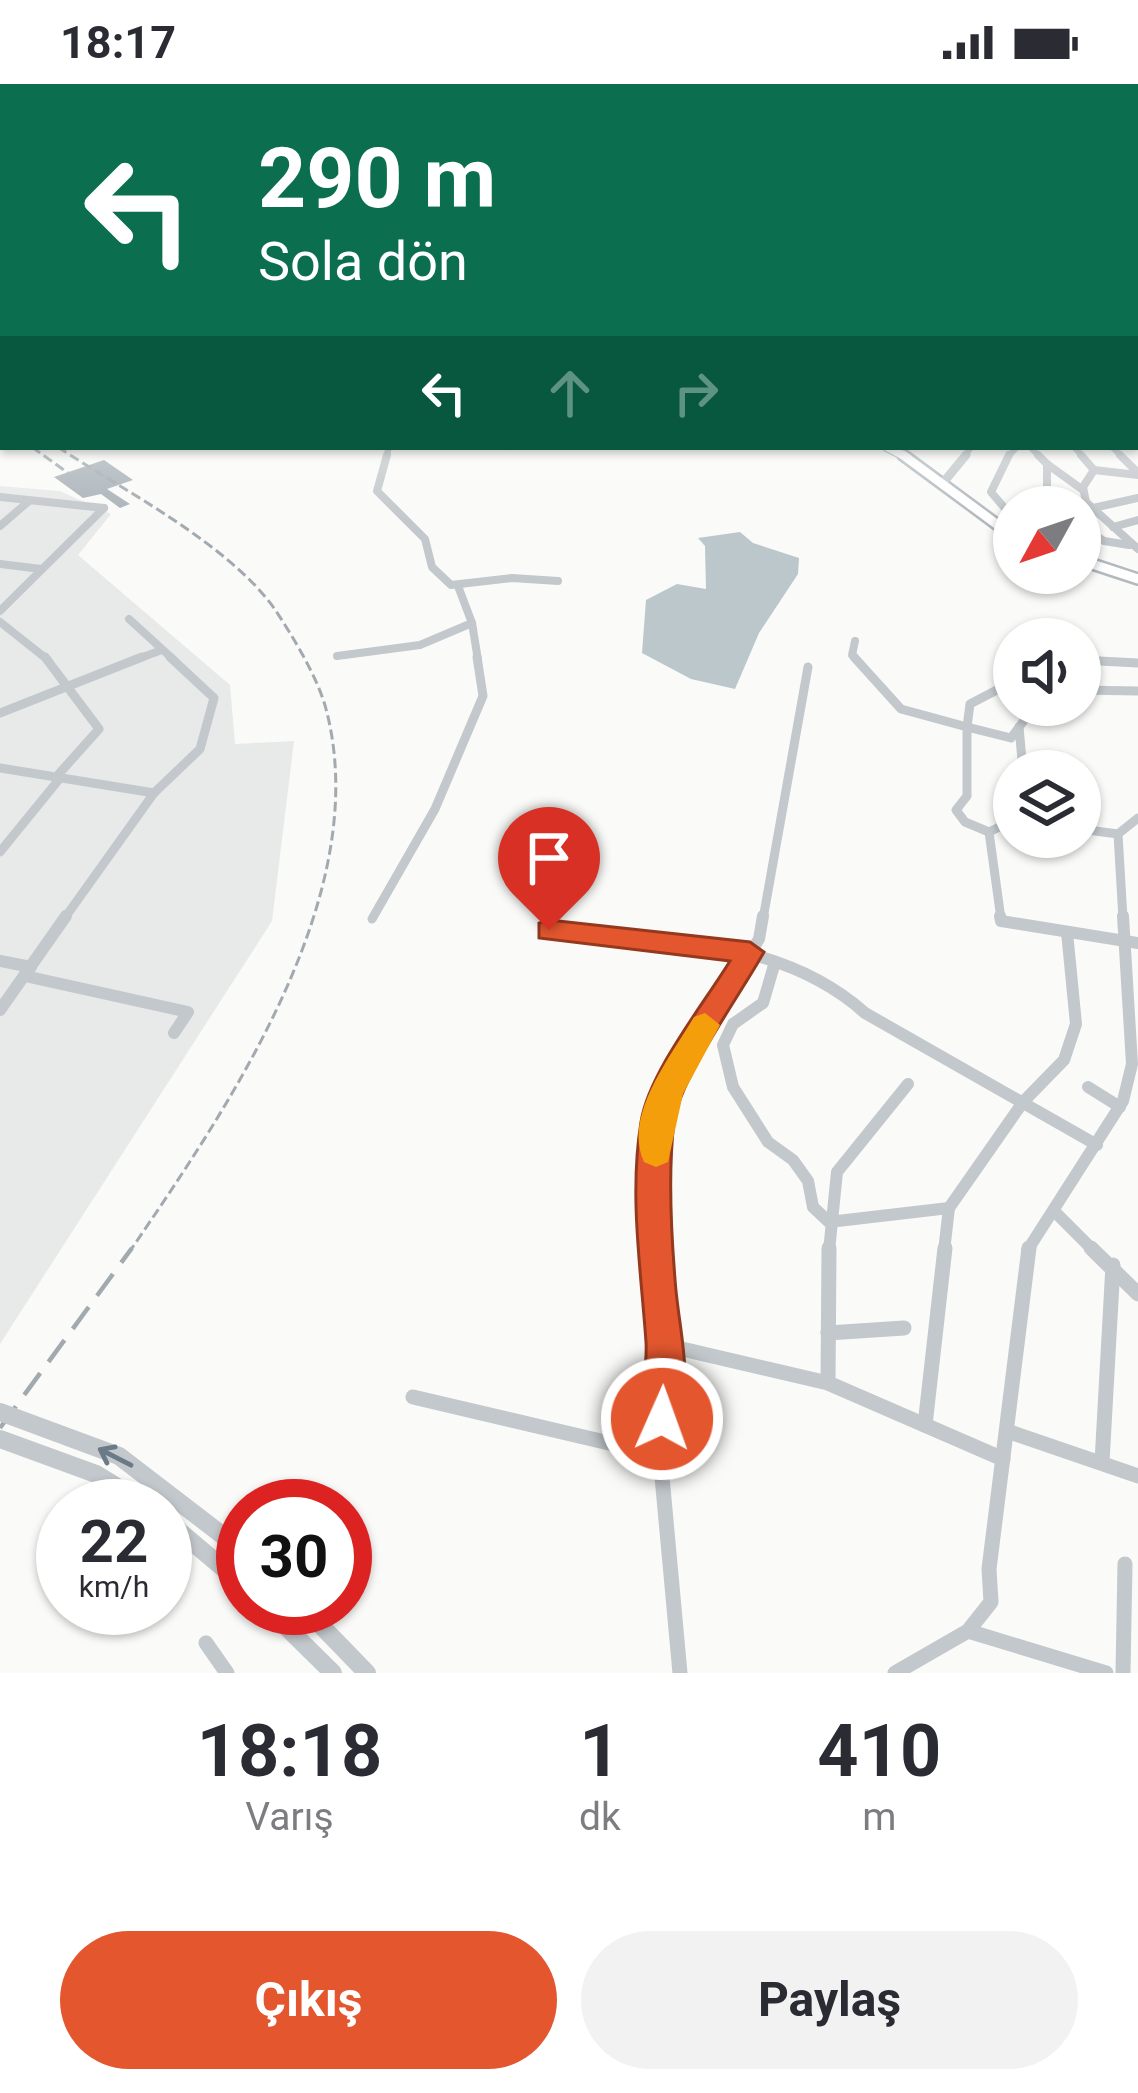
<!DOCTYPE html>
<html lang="tr">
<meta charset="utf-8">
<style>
:root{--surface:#fff;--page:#f2f2f3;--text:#2b2b33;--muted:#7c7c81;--accent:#e4572e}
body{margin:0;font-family:Roboto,sans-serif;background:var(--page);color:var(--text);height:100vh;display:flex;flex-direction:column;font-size:45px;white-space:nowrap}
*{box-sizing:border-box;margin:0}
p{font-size:39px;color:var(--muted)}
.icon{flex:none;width:66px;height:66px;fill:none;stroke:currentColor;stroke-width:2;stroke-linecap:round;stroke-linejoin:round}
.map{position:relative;height:1589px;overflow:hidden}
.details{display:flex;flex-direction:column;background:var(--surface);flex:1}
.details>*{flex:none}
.guide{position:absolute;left:0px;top:0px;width:1140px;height:366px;box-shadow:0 3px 9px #0004;background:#0b6e4f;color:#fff;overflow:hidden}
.needle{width:78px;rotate:230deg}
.buttons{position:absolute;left:993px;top:402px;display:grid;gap:24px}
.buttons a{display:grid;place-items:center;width:108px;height:108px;border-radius:50%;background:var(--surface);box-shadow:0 3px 9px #0004;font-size:60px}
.speed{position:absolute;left:36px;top:1395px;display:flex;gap:24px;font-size:60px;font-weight:700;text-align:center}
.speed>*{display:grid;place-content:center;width:156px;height:156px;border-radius:50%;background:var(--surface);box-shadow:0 3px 9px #0004;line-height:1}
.speed small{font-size:30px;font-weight:400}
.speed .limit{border:18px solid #d22;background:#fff;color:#111}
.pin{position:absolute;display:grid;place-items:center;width:102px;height:102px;color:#fff;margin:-123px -51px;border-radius:50% 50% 50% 0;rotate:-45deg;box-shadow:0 0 12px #0007}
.pin .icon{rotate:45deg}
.me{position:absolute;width:132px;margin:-66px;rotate:2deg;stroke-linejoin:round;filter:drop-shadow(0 0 9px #0008)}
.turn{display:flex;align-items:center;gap:42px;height:252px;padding:0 60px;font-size:54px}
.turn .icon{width:156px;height:156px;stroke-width:2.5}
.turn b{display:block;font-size:84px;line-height:102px}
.lanes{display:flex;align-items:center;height:114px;padding:0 60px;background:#0003;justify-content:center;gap:60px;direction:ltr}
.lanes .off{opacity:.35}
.eta{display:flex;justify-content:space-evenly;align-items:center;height:204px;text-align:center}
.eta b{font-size:72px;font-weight:700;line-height:84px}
.button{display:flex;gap:24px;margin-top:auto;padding:24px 60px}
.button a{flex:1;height:138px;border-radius:72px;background:var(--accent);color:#fff;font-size:48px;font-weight:700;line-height:138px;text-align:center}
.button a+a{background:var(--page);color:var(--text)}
.status{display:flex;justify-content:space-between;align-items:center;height:84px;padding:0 60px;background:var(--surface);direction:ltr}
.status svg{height:33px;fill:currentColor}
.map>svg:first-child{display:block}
.built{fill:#e8e9e9}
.water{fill:#bbc7cb}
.building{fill:#aab3b9}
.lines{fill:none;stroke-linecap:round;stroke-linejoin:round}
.secondary-far1-casing{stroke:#b3babf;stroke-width:10}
.secondary-casing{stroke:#b3babf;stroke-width:14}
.minor-far4{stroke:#c3c8cc;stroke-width:6}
.minor-far3{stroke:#c3c8cc;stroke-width:8}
.minor-far2{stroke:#c3c8cc;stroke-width:9}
.minor-far1{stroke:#c3c8cc;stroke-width:12}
.minor{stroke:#c3c8cc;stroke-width:15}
.tertiary-far2{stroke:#c3c8cc;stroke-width:6}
.tertiary-far1{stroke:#c3c8cc;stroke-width:9}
.tertiary{stroke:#c3c8cc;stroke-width:18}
.secondary-far1{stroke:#fff;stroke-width:8}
.secondary{stroke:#fff;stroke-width:9}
.rail-far1{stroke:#a2aab0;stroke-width:3;stroke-dasharray:10 4.5;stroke-linecap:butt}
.rail{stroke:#a2aab0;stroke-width:4.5;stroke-dasharray:27 14;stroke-linecap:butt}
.tertiary-bridge{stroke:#c3c8cc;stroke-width:18}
.oneway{stroke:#6a7a87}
.route{fill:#e4572e;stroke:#94391e;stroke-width:3}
.slow{fill:#f59e0b}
</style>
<div class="status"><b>18:17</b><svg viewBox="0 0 49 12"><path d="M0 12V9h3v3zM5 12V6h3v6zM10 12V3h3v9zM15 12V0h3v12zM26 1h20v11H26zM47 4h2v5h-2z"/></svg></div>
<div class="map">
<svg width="1138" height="1589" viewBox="0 0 1138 1589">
<rect width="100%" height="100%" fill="#fafaf8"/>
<!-- built -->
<path class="built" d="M0,402L60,407L111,430L78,471L230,601L235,660L294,657L272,837L0,1260Z"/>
<!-- water -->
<path class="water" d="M740,448L753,459L799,474L798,490L759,549L735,605L691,595L642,569L646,516L677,500L706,505L705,462L698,454Z"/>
<!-- building -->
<path class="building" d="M104,376L133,396L107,405L130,420L120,424L101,410L83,414L54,393Z"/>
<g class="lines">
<defs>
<path id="secondary-far1" d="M887,363L908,374"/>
<g id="secondary">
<path d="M903,371L1014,453"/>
<path d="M1080,476L1138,495"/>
</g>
</defs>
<!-- secondary-far1 casing -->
<use href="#secondary-far1" class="secondary-far1-casing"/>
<!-- secondary casing -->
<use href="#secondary" class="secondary-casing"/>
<!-- minor-far4 -->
<g class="minor-far4">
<path d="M1030,363L1041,374"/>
<path d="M1074,363L1084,374"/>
<path d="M1112,363L1123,374"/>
<path d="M386,374L389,363"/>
<path d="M1007,374L1017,363"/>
</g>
<!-- minor-far3 -->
<g class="minor-far3">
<path d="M387,371L377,407L425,455L432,483L451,501L512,494L558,497"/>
<path d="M1009,371L991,408L1014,435"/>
<path d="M1038,371L1047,380V413L1056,423"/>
<path d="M1081,371L1094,386L1083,403L1086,418L1138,465"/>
<path d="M1120,371L1138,389"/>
<path d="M1047,380L1083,406"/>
<path d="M1094,386L1138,391"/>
<path d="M0,413L104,424"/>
<path d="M1093,424L1138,414"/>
<path d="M0,442L29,417"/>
<path d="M1080,442L1104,457L1129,461"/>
<path d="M1113,443L1138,436"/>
<path d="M0,480L41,485"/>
<path d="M0,527L104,424"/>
<path d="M129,535L174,576"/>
<path d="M0,538L48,576"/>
<path d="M472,539L478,576"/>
<path d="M855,557L852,571L857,576"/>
<path d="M337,572L420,561L472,539L458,502"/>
<path d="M135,576L159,567"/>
<path d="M1080,576H1089"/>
</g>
<!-- minor-far2 -->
<g class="minor-far2">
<path d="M45,573L99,645L57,692"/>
<path d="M854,573L901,625L967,643V712L956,726L965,738L989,748"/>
<path d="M1080,576L1138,579"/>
<path d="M1014,597L970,620L967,643L1011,654L1025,635L1049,621"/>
<path d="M1080,606L1138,607"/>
<path d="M0,629L142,573"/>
<path d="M1019,643L1023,687"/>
<path d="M0,684L154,709"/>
<path d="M1080,745L1118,750"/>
<path d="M0,768L61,693"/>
<path d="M64,835L154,709L200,665L214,614L170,573"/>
<path d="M372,835L435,725L483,612L477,573"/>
<path d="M763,835L808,583"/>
<path d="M1001,835L989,748L1014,736"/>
<path d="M1123,835L1118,750L1138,734"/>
</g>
<!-- minor-far1 -->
<g class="minor-far1">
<path d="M1000,832L1001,837L1138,859"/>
<path d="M549,846C658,856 779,852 865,929L1097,1061"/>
<path d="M0,877L31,883"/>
<path d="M775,878L763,919L733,940L723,961L733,1003L768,1058L793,1076L808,1097L813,1123L829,1138L949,1124"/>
<path d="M25,892L188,928L174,949"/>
<path d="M0,926L66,832"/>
<path d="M1088,1003L1120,1023"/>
<path d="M1054,1127L1094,1167"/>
<path d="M656,1167L657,1036L667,1007L759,855L763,832"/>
<path d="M829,1167L837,1088L908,1000"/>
<path d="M944,1167L949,1124L1023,1018L1064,976L1076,940L1067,848"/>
<path d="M1027,1167L1123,1017L1132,980L1123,832"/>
</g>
<!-- minor -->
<g class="minor">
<path d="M656,1164L665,1261L660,1371L680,1589"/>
<path d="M1091,1164L1138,1210"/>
<path d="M828,1249L904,1244"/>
<path d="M665,1261L828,1299L1003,1375"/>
<path d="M828,1299L829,1164"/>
<path d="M413,1313L660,1371"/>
<path d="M925,1341L945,1164"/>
<path d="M1007,1347L1138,1392"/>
<path d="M1102,1378L1113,1181"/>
<path d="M968,1547L1106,1589"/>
<path d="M206,1559L227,1589"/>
<path d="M895,1589L968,1547L991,1518L989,1485L1029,1164"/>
<path d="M1123,1589L1125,1480"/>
</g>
<!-- tertiary-far2 -->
<path class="tertiary-far2" d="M964,374L971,363"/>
<!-- tertiary-far1 -->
<path class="tertiary-far1" d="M942,400L966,371"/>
<!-- tertiary -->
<g class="tertiary">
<path d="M0,1355L96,1390L148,1422"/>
<path d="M165,1435L243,1501"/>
<path d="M267,1524L333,1589"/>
<path d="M304,1524L367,1589"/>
</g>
<!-- secondary-far1 -->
<use href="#secondary-far1" class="secondary-far1"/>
<!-- secondary -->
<use href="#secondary" class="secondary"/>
<!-- rail-far1 -->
<g class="rail-far1">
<path d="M32,363L68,389"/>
<path d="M58,363C124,407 231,461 276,527C293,553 318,594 326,625C375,809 229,1022 130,1167"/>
</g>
<!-- rail -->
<path class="rail" d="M0,1344L132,1164"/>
<!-- tertiary-bridge -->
<path class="tertiary-bridge" d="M0,1328L119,1372L243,1467"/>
</g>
<!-- one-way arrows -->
<defs><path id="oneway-shaft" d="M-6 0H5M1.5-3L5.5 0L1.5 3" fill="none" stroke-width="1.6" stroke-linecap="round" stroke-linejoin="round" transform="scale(3)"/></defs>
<use class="oneway" href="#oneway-shaft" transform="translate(115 1373) rotate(-153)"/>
<!-- sky -->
<linearGradient id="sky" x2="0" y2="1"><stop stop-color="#96bcdc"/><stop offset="0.49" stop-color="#fdfdfc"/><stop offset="1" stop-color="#fdfdfc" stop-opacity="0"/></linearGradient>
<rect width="1138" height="437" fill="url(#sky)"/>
<!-- route -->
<path class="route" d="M549,836L750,858L764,868C741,910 679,995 674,1038C668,1087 671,1146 675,1195C678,1244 696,1301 676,1349L662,1355L648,1349C636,1320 648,1288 646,1258C641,1186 629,1110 641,1038C649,988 703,921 730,877L539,854V839Z"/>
<!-- slow -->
<path class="slow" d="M705,929L720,941L683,1010L668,1078L656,1083L644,1078C622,1032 672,971 694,933Z"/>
</svg>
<div class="buttons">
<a><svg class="needle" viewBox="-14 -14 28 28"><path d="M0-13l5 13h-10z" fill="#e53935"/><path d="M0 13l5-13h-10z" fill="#7c7c81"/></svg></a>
<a><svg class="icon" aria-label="sound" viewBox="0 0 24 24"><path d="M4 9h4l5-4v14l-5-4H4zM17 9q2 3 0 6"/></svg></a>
<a><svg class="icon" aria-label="layers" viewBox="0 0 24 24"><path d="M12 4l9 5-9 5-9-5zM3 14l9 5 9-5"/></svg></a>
</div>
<div class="speed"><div>22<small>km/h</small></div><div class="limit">30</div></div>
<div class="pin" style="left:549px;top:846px;background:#d93025"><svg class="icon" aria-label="arrive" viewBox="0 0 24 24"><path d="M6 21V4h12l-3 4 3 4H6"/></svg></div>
<svg class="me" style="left:662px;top:1335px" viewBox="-20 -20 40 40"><circle r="17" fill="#e4572e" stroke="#fff" stroke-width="3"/><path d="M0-11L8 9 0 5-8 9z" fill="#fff"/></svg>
<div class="guide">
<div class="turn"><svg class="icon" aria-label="left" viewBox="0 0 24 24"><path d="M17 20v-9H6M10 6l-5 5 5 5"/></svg><div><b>290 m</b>Sola dön</div></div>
<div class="lanes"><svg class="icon" aria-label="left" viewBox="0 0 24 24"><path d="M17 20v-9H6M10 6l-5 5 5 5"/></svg><svg class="icon off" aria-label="ahead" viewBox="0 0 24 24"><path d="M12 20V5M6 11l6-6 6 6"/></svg><svg class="icon off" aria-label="right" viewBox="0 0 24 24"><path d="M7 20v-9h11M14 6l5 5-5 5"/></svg></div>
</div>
</div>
<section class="details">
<div class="eta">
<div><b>18:18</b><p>Varış</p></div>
<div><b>1</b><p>dk</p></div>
<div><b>410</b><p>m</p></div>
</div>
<div class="button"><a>Çıkış</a><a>Paylaş</a></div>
</section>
